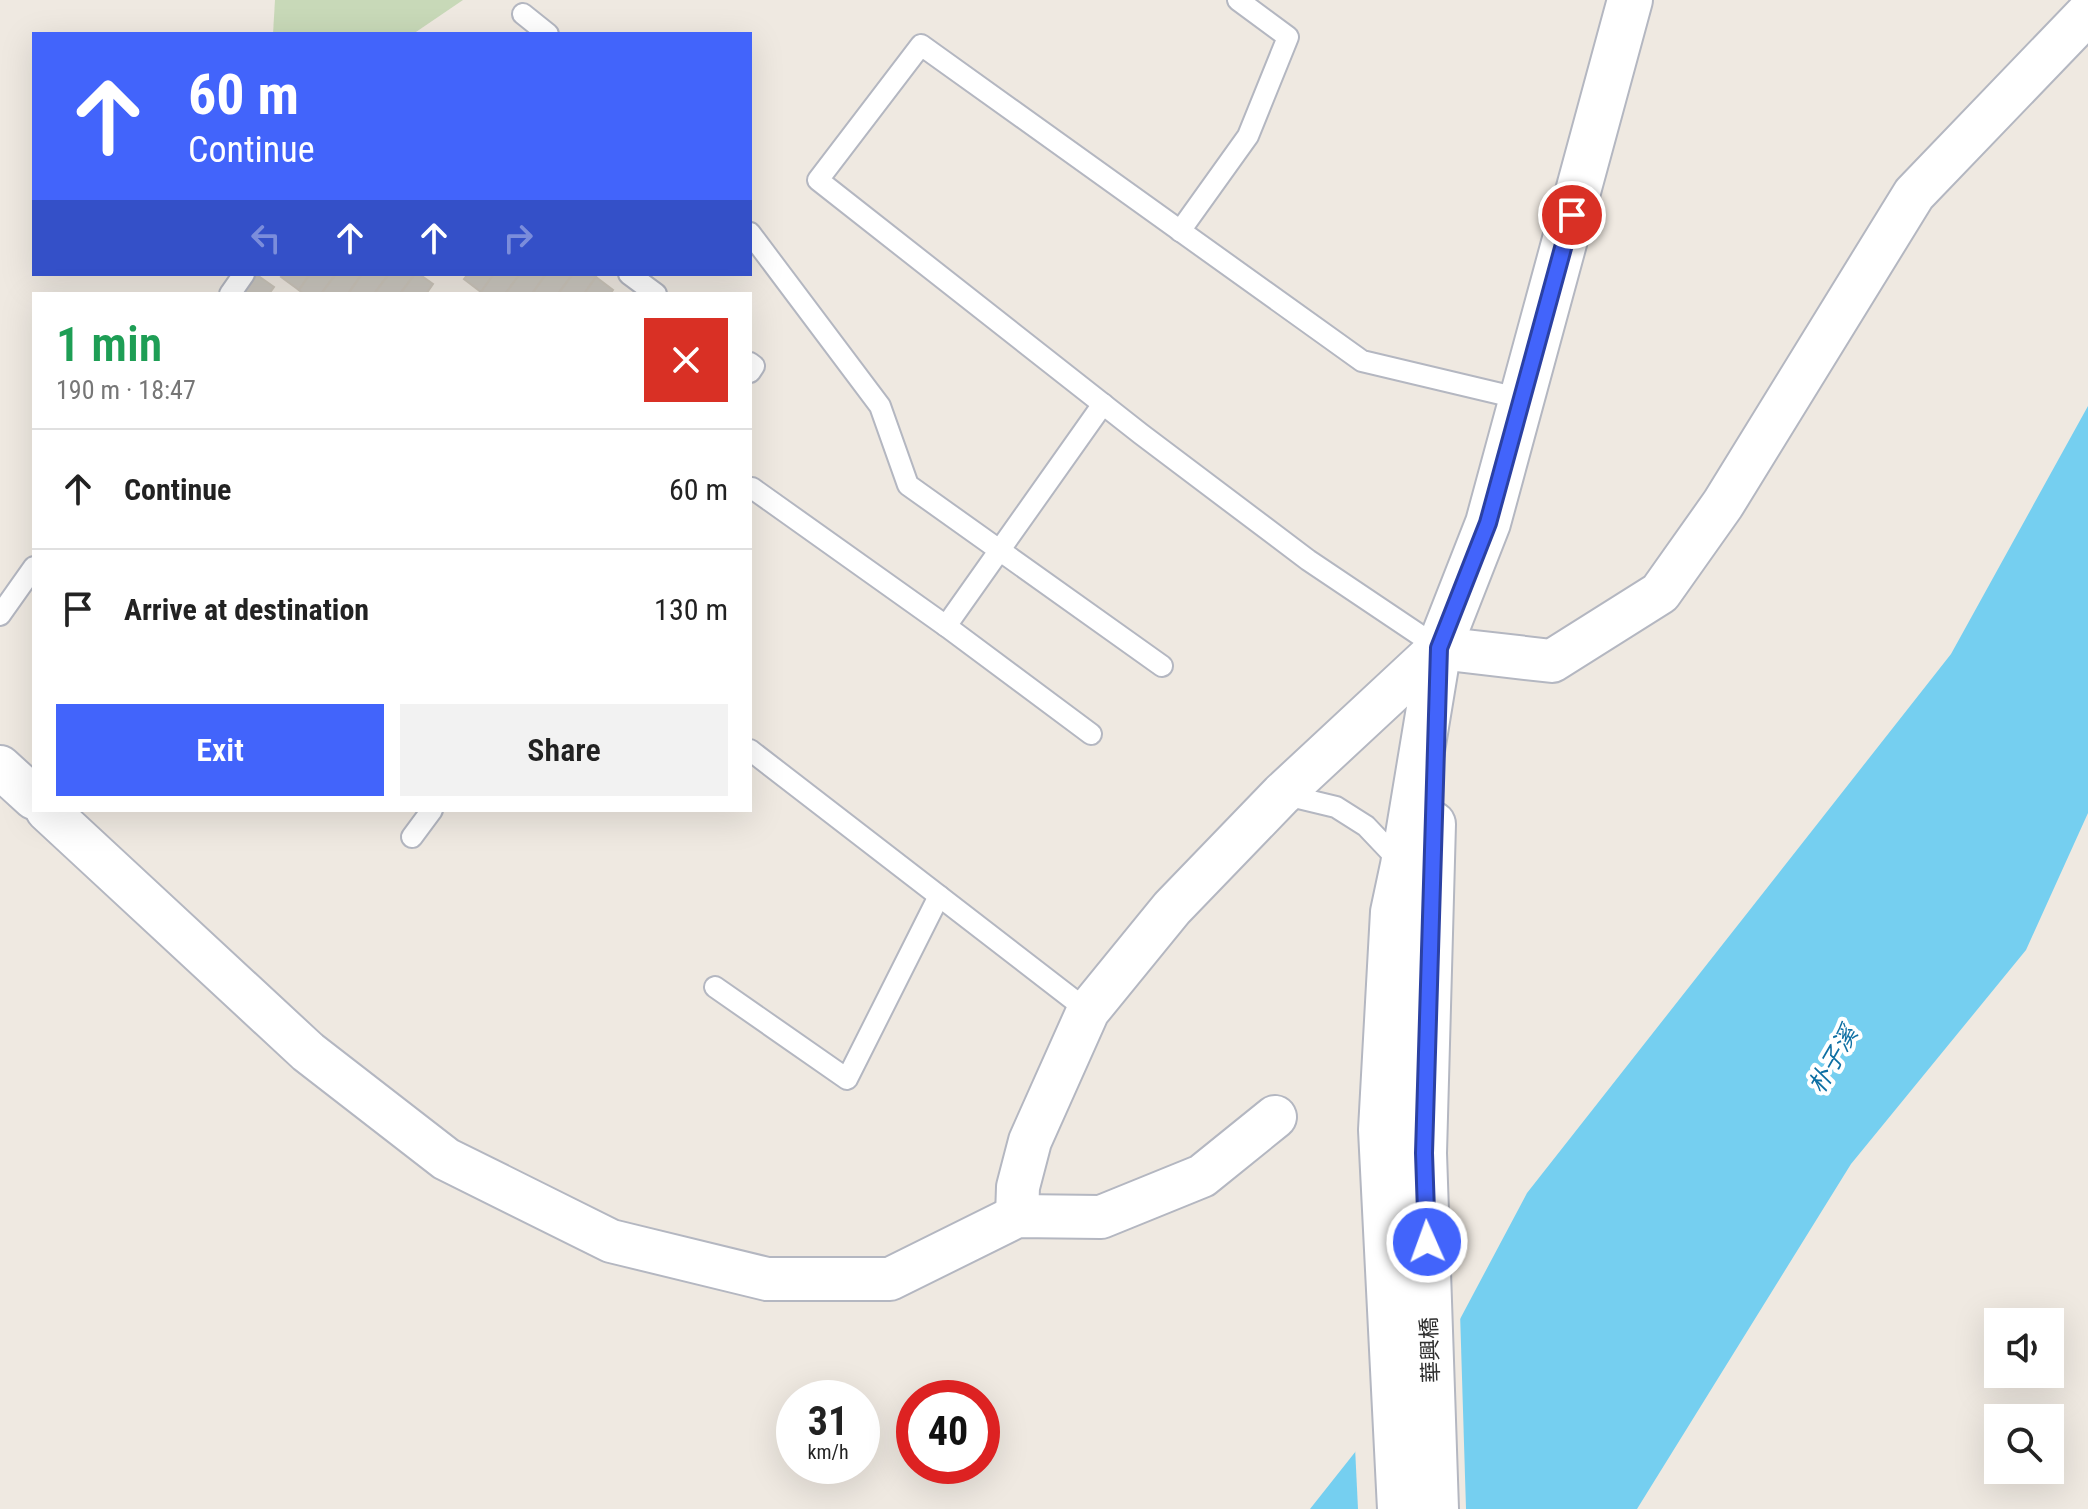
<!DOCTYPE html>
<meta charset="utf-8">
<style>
:root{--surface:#fff;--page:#f2f2f2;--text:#222;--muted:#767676;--line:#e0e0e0;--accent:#4264fb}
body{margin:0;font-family:"Roboto Condensed","Noto Sans TC",sans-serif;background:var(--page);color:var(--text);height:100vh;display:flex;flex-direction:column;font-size:30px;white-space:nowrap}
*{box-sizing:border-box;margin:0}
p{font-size:26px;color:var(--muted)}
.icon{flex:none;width:44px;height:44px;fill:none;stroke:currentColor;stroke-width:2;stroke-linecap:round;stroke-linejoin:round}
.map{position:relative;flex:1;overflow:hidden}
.side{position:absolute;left:32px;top:292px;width:720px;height:520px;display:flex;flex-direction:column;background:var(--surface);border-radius:0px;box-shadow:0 8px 32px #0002}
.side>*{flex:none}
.hud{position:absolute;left:32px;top:32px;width:720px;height:244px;border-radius:0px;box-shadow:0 8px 32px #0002;background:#4264fb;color:#fff;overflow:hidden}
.fabs{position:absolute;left:1984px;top:1308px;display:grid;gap:16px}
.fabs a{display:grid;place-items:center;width:80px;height:80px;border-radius:0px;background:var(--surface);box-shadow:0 8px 32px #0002;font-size:40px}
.speed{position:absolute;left:776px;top:1380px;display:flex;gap:16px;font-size:40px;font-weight:700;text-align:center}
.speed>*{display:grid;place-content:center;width:104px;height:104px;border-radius:50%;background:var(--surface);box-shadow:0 8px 32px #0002;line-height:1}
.speed small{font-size:20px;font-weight:400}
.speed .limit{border:12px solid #d22;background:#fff;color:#111}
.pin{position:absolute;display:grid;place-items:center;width:68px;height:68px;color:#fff;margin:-34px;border:4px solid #fff;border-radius:50%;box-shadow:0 2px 8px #0007}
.me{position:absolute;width:88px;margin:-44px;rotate:358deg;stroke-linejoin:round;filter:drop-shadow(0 0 6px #0008)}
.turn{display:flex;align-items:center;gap:28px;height:168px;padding:0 24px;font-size:36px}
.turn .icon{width:104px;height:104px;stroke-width:2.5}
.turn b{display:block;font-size:56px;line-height:68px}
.lanes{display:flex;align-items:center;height:76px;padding:0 24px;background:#0003;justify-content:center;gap:40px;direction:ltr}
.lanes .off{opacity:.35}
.round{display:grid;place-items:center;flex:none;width:84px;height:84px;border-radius:0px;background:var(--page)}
.overview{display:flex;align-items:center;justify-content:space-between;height:136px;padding:0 24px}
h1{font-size:48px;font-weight:600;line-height:60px;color:#1e9e55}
.action{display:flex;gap:16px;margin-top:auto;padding:16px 24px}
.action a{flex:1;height:92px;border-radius:0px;background:var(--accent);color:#fff;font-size:32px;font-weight:600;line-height:92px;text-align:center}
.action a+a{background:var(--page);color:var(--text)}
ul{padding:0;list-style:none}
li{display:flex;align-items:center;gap:24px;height:120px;padding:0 24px;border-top:2px solid var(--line)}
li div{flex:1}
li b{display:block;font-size:30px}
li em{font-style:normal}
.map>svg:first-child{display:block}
.cemetery{fill:#c8d9b8}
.water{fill:#75cff0}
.pier{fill:#efe9e1}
.building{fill:#cbc7bf;stroke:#cbc5ba;stroke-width:2}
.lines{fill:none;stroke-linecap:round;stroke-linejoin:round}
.lane-casing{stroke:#b4b7c1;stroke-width:24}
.street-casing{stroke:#b4b7c1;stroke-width:46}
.secondary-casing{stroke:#b4b7c1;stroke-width:48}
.lane{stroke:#fff;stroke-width:20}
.street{stroke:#fff;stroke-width:42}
.secondary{stroke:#fff;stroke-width:44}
.route-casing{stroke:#2b41a3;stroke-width:20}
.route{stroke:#4264fb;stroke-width:14}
.labels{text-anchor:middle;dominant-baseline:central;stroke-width:8;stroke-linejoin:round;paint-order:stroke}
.street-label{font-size:22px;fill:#2e2e2e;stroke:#fff}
.water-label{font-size:24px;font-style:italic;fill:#0d6fa3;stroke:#fff}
</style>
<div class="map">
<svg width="2088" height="1509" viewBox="0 0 2088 1509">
<rect width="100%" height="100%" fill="#efe9e1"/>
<!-- cemetery -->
<path class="cemetery" d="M275,0H463L413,34H273Z"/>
<!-- water -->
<path class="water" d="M2088,406V813L2026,950L1851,1164L1637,1509H1310L1459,1321L1527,1193L1951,654Z"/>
<!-- pier -->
<path class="pier" d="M1460,1312L1466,1509H1358L1355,1447Z"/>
<!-- building -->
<g class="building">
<path d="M284,274H310L299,290L281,277Z"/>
<path d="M310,274H336L321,294H304L299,290Z"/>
<path d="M336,274H362L348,294H321Z"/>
<path d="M362,274H389L374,294H348Z"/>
<path d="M389,274H415L400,294H374Z"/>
<path d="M415,274H419L433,284L426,294H400Z"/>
<path d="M468,274H494L481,292L464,279Z"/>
<path d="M494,274H520L505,294H483L481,292Z"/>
<path d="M520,274H546L532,294H505Z"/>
<path d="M546,274H573L558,294H532Z"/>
<path d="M573,274H592L596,277L584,294H558Z"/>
<path d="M257,275L274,287L269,294H243Z"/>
<path d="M596,277L613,290L610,294H584Z"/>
</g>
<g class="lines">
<defs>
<g id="lane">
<path d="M523,14L548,34"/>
<path d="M1180,231L1248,136L1288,37L1238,0"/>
<path d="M750,233L880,406L908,485L1162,666"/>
<path d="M629,274L656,294"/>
<path d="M230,294L244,274"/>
<path d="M750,363L754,366L750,372"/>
<path d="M752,488L946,626L1103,404"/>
<path d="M0,615L34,567"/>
<path d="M946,626L1091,734"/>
<path d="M1439,648L1308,560L1141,434L818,180L921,45L1362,361L1522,399"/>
<path d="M750,750L1088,1011"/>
<path d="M1282,794L1336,807L1366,826L1403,865"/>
<path d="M412,837L432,810"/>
<path d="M715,987L847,1079L939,896"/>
</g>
<g id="street">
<path d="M0,767L34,798"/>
<path d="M47,810L308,1052L446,1159L611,1241L767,1279H890L1017,1216L1101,1217L1202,1176L1275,1117"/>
<path d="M1017,1216L1018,1187L1030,1141L1088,1011L1172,908L1282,794L1439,648L1552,661L1660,593L1723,504L1914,194L2088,13"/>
</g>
<g id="secondary">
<path d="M1433,824L1424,1153L1436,1509"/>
<path d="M1400,1509L1381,1130L1393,912L1403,865L1439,648L1488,523L1630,0"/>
</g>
</defs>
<!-- lane casing -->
<use href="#lane" class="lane-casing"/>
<!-- street casing -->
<use href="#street" class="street-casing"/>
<!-- secondary casing -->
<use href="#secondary" class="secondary-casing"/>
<!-- lane -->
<use href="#lane" class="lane"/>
<!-- street -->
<use href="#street" class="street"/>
<!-- secondary -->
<use href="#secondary" class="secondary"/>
</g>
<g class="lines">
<defs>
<path id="route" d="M1427,1242L1424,1153L1439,648L1488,523L1572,215"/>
</defs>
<!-- route casing -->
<use href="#route" class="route-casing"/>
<!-- route -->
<use href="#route" class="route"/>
</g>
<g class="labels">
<!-- street labels -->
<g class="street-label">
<text transform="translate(1430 1350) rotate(-92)">華興橋</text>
</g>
<!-- water labels -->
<g class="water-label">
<text transform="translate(1833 1060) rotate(-60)">朴子溪</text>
</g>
</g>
</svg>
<div class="fabs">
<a><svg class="icon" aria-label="sound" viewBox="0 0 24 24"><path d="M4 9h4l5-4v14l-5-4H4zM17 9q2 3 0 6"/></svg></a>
<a><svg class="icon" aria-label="search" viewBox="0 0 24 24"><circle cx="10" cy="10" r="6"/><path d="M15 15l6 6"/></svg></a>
</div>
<div class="speed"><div>31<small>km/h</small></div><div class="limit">40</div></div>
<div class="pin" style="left:1572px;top:215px;background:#d93025"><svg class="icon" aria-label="arrive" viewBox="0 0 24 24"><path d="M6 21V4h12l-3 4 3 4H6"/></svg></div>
<svg class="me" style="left:1427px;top:1242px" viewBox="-20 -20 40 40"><circle r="17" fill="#4264fb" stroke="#fff" stroke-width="3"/><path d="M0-11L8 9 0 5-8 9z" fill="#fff"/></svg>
<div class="hud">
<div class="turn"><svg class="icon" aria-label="ahead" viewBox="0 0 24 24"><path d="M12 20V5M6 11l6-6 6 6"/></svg><div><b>60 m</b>Continue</div></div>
<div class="lanes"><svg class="icon off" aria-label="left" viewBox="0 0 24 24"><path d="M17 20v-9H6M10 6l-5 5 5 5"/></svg><svg class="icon" aria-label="ahead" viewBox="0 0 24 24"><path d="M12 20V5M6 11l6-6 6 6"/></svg><svg class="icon" aria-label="ahead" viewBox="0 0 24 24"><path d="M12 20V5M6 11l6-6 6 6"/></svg><svg class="icon off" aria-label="right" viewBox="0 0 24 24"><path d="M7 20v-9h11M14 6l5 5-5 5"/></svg></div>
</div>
<section class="side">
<div class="overview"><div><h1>1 min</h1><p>190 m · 18:47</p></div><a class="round" style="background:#d93025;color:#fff"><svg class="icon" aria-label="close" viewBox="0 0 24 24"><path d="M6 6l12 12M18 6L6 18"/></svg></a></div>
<ul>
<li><svg class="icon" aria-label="ahead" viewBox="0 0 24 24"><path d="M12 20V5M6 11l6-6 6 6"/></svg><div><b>Continue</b></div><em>60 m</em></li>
<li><svg class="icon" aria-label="arrive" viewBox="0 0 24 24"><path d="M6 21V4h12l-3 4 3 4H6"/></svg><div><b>Arrive at destination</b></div><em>130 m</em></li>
</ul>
<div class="action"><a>Exit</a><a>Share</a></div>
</section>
</div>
